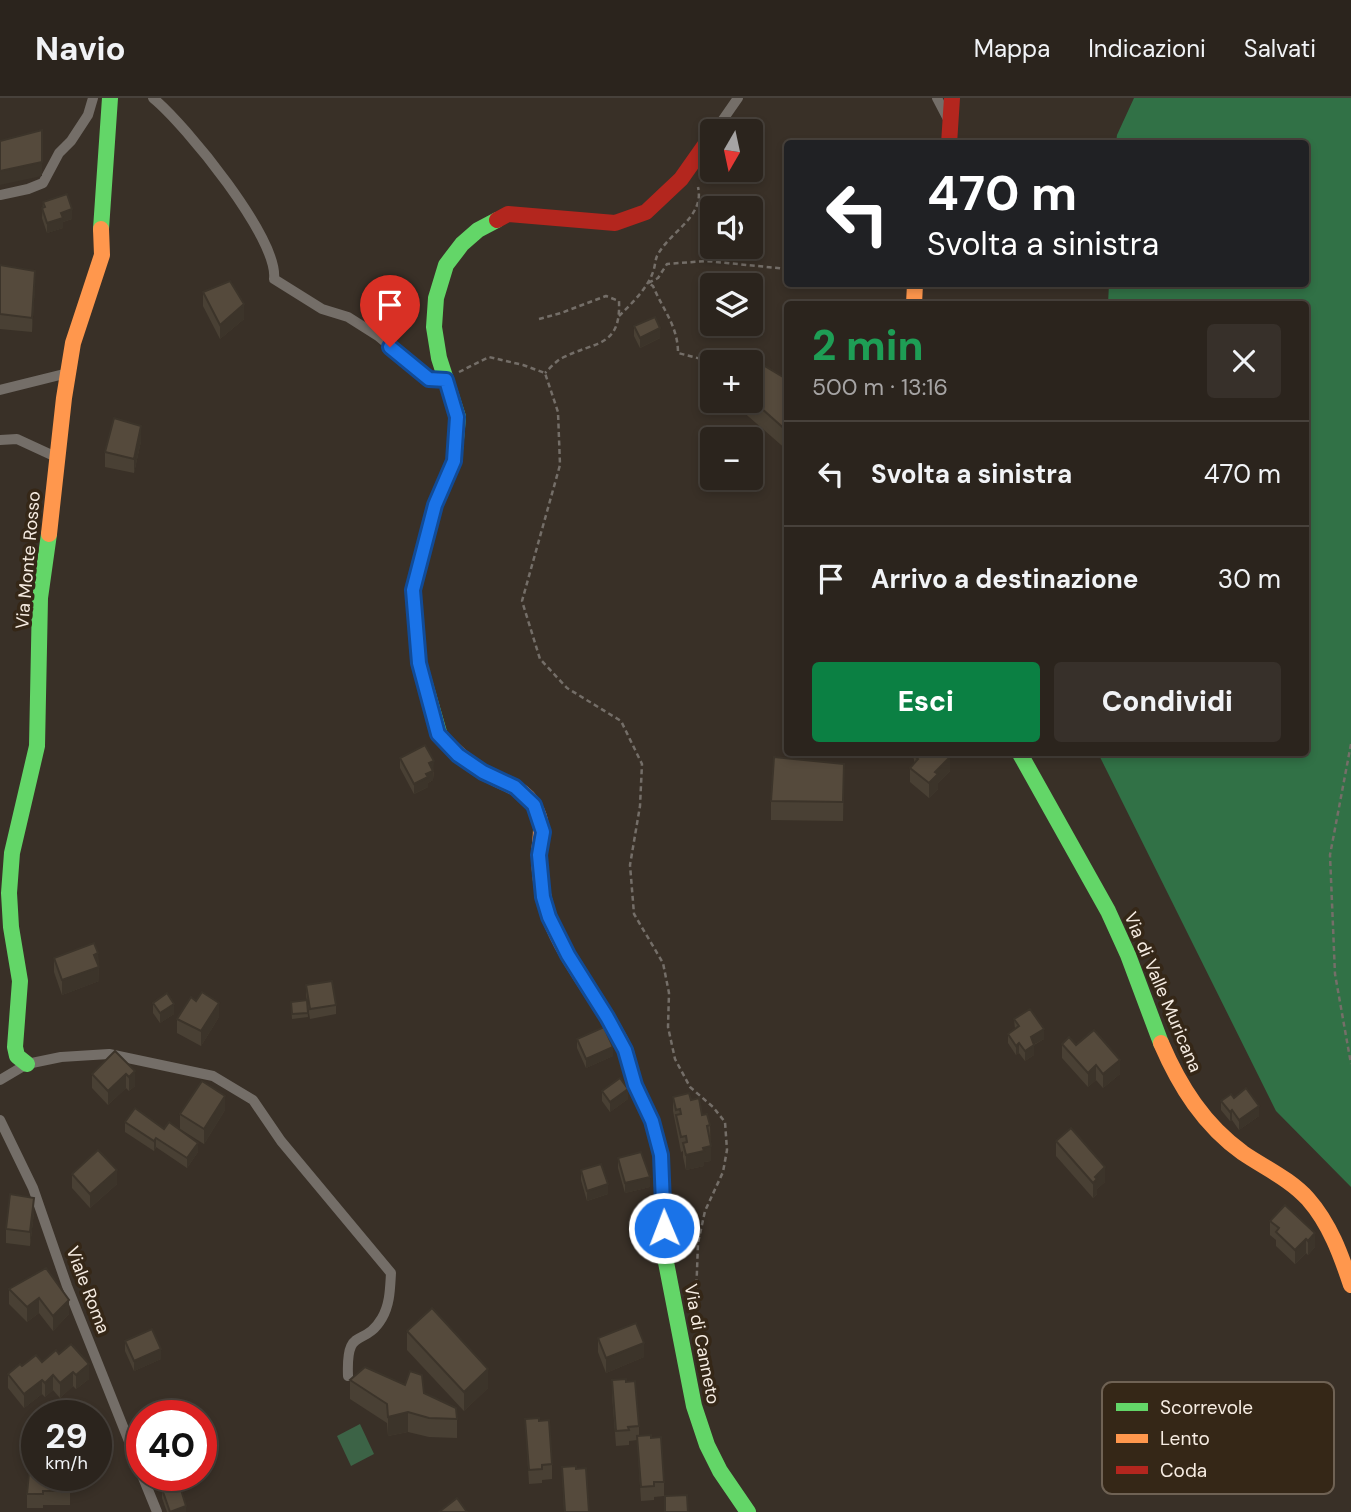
<!DOCTYPE html>
<html lang="it">
<meta charset="utf-8">
<style>
:root{--surface:#2b241d;--page:#37302a;--text:#f1f3f6;--muted:#a6a4a4;--line:#47413b;--accent:#0b8043}
body{margin:0;font-family:"DM Sans",sans-serif;background:var(--page);color:var(--text);height:100vh;display:flex;flex-direction:column;font-size:26px;white-space:nowrap}
*{box-sizing:border-box;margin:0}
p{font-size:23px;color:var(--muted)}
.icon{flex:none;width:38px;height:38px;fill:none;stroke:currentColor;stroke-width:2;stroke-linecap:round;stroke-linejoin:round}
.map{position:relative;flex:1;overflow:hidden}
.side{position:absolute;left:784px;top:203px;width:525px;height:455px;display:flex;flex-direction:column;background:var(--surface);border-radius:7px;box-shadow:0 4px 10px #0003,0 0 0 2px var(--line)}
.side>*{flex:none}
.banner{position:absolute;left:784px;top:42px;width:525px;height:147px;border-radius:7px;box-shadow:0 4px 10px #0003,0 0 0 2px var(--line);background:#202124;color:#fff;overflow:hidden}
.needle{width:46px;rotate:189deg}
.fabs{position:absolute;left:700px;top:21px;display:grid;gap:14px}
.fabs a{display:grid;place-items:center;width:63px;height:63px;border-radius:7px;background:var(--surface);box-shadow:0 4px 10px #0003,0 0 0 2px var(--line);font-size:35px}
.speed{position:absolute;left:21px;top:1302px;display:flex;gap:14px;font-size:35px;font-weight:700;text-align:center}
.speed>*{display:grid;place-content:center;width:91px;height:91px;border-radius:50%;background:var(--surface);box-shadow:0 4px 10px #0003,0 0 0 2px var(--line);line-height:1}
.speed small{font-size:18px;font-weight:400}
.speed .limit{border:10px solid #d22;background:#fff;color:#111}
.pin{position:absolute;display:grid;place-items:center;width:60px;height:60px;color:#fff;margin:-72px -30px;border-radius:50% 50% 50% 0;rotate:-45deg;box-shadow:0 0 7px #0007}
.pin .icon{rotate:45deg}
.me{position:absolute;width:77px;margin:-38px;rotate:359deg;stroke-linejoin:round;filter:drop-shadow(0 0 5px #0008)}
.turn{display:flex;align-items:center;gap:24px;height:147px;padding:0 28px;font-size:32px}
.turn .icon{width:91px;height:91px;stroke-width:2.5}
.turn b{display:block;font-size:49px;line-height:60px}
.round{display:grid;place-items:center;flex:none;width:74px;height:74px;border-radius:7px;background:var(--page)}
.summary{display:flex;align-items:center;justify-content:space-between;height:119px;padding:0 28px}
h1{font-size:42px;font-weight:800;line-height:52px;color:#1e9e55}
.primary-button{display:flex;gap:14px;margin-top:auto;padding:14px 28px}
.primary-button a{flex:1;height:80px;border-radius:7px;background:var(--accent);color:#fff;font-size:28px;font-weight:800;line-height:80px;text-align:center}
.primary-button a+a{background:var(--page);color:var(--text)}
ul{padding:0;list-style:none}
li{display:flex;align-items:center;gap:21px;height:105px;padding:0 28px;border-top:2px solid var(--line)}
li div{flex:1}
li b{display:block;font-size:26px}
li em{font-style:normal}
header{display:flex;align-items:center;gap:42px;box-sizing:border-box;height:98px;padding:0 35px;background:var(--surface);border-bottom:2px solid var(--line)}
header strong{font-size:33px}
nav{display:flex;gap:38px;margin-inline-start:auto;font-size:24px}
.map>svg:first-child{display:block}
.green{fill:#3c6346}
.forest{fill:#317146}
.lines{fill:none;stroke-linecap:round;stroke-linejoin:round}
.path{stroke:#746e68;stroke-width:2.5;stroke-dasharray:5 3.5;stroke-linecap:butt}
.street{stroke:#746e68;stroke-width:10}
.fast{stroke:#63d668;stroke-width:16}
.slow{stroke:#ff974d;stroke-width:16}
.jam{stroke:#b3261e;stroke-width:16}
.wall{fill:#494034}
.shaded-wall{fill:#3c342a}
.building{fill:#554a3c;stroke:#3c342a;stroke-width:2}
.route-casing{stroke:#114b97;stroke-width:18}
.route{stroke:#1a73e8;stroke-width:12}
.labels{text-anchor:middle;dominant-baseline:central;stroke-width:7;stroke-linejoin:round;paint-order:stroke}
.street-label{font-size:18px;fill:#f6ece2;stroke:#352717}
.key{fill:#352717;stroke:#6f6254;stroke-width:2}
.key-label{font-size:19px;fill:#f6ece2}
</style>
<header>
<strong>Navio</strong>
<nav><a>Mappa</a><a>Indicazioni</a><a>Salvati</a></nav>
</header>
<div class="map">
<svg width="1351" height="1414" viewBox="0 0 1351 1414">
<rect width="100%" height="100%" fill="#393027"/>
<!-- green -->
<path class="green" d="M360,1326L374,1356L351,1368L337,1338Z"/>
<!-- forest -->
<path class="forest" d="M1134,0H1351V1089L1276,1013L1098,655L1306,654V206H1108L1109,186H1306V46L1116,45L1117,37Z"/>
<g class="lines">
<!-- path -->
<g class="path">
<path d="M619,218C632,205 647,191 653,174C655,169 655,163 657,158C669,134 705,119 698,89"/>
<path d="M539,221L561,215L606,198L619,203C621,250 595,243 562,260C556,263 550,270 545,275"/>
<path d="M726,264L709,263L678,255C678,228 663,212 653,188L648,185L658,180L667,166L706,163L788,171"/>
<path d="M459,274L489,259L523,267L545,275L558,314L560,367L522,503L540,561L567,590L621,623L642,666L640,708L630,767L634,816L663,865L669,895L668,929L675,961L690,989L713,1009L725,1024L727,1052L723,1074L705,1113L698,1145L695,1227"/>
<path d="M1351,646L1330,757L1335,876L1351,966"/>
</g>
<!-- street -->
<g class="street">
<path d="M153,0C185,26 279,141 274,181L322,211L348,219L378,238L429,281L446,282"/>
<path d="M937,0L949,23"/>
<path d="M715,33L738,0"/>
<path d="M0,97L28,91L43,85L59,55L71,43L88,17L93,0"/>
<path d="M0,292L68,275"/>
<path d="M0,342L17,341L56,359"/>
<path d="M0,982L27,966L61,959L109,956L213,978L253,1002L281,1043L391,1175C390,1191 390,1206 382,1220C364,1251 346,1226 348,1278"/>
<path d="M0,1022L33,1090L67,1188L142,1376"/>
<path d="M142,1377L157,1414"/>
</g>
<!-- fast -->
<g class="fast">
<path d="M101,131L110,0"/>
<path d="M440,638L419,565L413,492L435,407L454,363L458,319L439,260L434,229L436,200L446,167L462,146L478,132L497,122"/>
<path d="M1019,654L1108,813L1128,857L1161,945"/>
<path d="M626,954L635,987L652,1023L661,1057L664,1154L694,1308L707,1347L720,1373L748,1414"/>
<path d="M27,966L17,958L15,949L20,883L11,829L9,795L12,755L37,648L40,500L49,436"/>
</g>
<!-- slow -->
<g class="slow">
<path d="M914,206L915,186"/>
<path d="M49,436L64,300L73,245L102,157L101,131"/>
<path d="M440,638C453,652 465,663 481,673C499,684 523,688 534,708C546,728 539,740 539,760C540,779 542,800 549,818C567,867 604,906 626,954"/>
<path d="M1161,945C1180,989 1204,1027 1243,1055C1265,1070 1290,1081 1308,1101C1330,1126 1341,1157 1351,1187"/>
</g>
<!-- jam -->
<g class="jam">
<path d="M949,46L952,0"/>
<path d="M497,122L508,116L615,125L646,114L681,81L712,37"/>
</g>
</g>
<!-- wall -->
<g class="wall">
<path d="M43,104L72,121L63,124V130L47,135L42,120Z"/>
<path d="M0,167L35,188L32,234L0,231Z"/>
<path d="M203,194L244,221L220,241L203,208Z"/>
<path d="M634,228L660,240L640,250L634,238Z"/>
<path d="M751,278L788,282V353L741,312V303H751Z"/>
<path d="M141,343L134,375L105,369V354Z"/>
<path d="M908,654H946L950,673L938,685V691L929,700L910,684V670L914,666V661Z"/>
<path d="M400,660L434,672L433,682L428,685V689L414,696L400,670Z"/>
<path d="M844,666L843,723L771,722V703Z"/>
<path d="M98,855L99,883L62,897L54,874V860Z"/>
<path d="M306,887L336,907V916L310,921L306,897Z"/>
<path d="M307,902L308,919L292,921L291,904Z"/>
<path d="M153,905L174,916L160,925L153,915Z"/>
<path d="M219,919L201,948L177,935V921Z"/>
<path d="M1014,921L1044,941L1034,947V957L1025,963L1019,955L1016,957L1008,945V936L1015,931Z"/>
<path d="M577,941L613,958L586,970L577,950Z"/>
<path d="M1062,946L1076,947L1120,976L1103,990L1096,982L1088,989L1062,960Z"/>
<path d="M115,953L135,988L129,993L126,990L108,1007L92,990V976Z"/>
<path d="M602,993L628,1001L610,1014L602,1003Z"/>
<path d="M673,999L691,1002L710,1027L711,1063L704,1064V1068L686,1072L683,1059V1053L681,1054L673,1013Z"/>
<path d="M1234,1000L1259,1018L1239,1032L1232,1022L1230,1023L1221,1012V1003Z"/>
<path d="M225,1012L204,1046L180,1031V1016Z"/>
<path d="M125,1024L198,1054L187,1070L156,1049L154,1053L125,1034Z"/>
<path d="M1056,1043L1105,1084L1097,1091V1096L1093,1100L1056,1058Z"/>
<path d="M618,1060L650,1089L625,1095L618,1070Z"/>
<path d="M581,1072L608,1096L587,1103L581,1082Z"/>
<path d="M72,1076L117,1086L90,1110L72,1090Z"/>
<path d="M1285,1107L1315,1149L1308,1157L1306,1155L1295,1166L1276,1148V1142L1270,1137V1123Z"/>
<path d="M34,1114L30,1148L6,1145V1131Z"/>
<path d="M46,1170L69,1216L53,1233L39,1215L27,1224L9,1206V1191Z"/>
<path d="M407,1233L488,1290L464,1313L407,1252Z"/>
<path d="M598,1240L644,1259L606,1275L598,1254Z"/>
<path d="M125,1243L161,1261L134,1273L125,1253Z"/>
<path d="M59,1256L89,1281L76,1291L73,1288L60,1300L53,1292L45,1299L42,1296L24,1310L8,1290V1276L22,1268L42,1264Z"/>
<path d="M350,1282L424,1295L457,1321V1340L429,1339L408,1334L388,1338L387,1325L350,1301Z"/>
<path d="M612,1282L639,1328V1338L664,1384V1398L654,1399V1402L641,1403L637,1342L629,1343V1347L616,1348L612,1297Z"/>
<path d="M525,1321L552,1366V1381L542,1382V1385L529,1386Z"/>
<path d="M562,1369L576,1371L589,1414H564Z"/>
<path d="M57,1382H70V1407H43V1410H27V1396Z"/>
<path d="M162,1391L186,1414H167L162,1400Z"/>
</g>
<!-- shaded-wall -->
<g class="shaded-wall">
<path d="M42,64V78L0,87V73Z"/>
<path d="M72,111V121L63,124V130L47,135V125L61,115Z"/>
<path d="M35,173V188L32,234V220Z"/>
<path d="M244,206V221L220,241V227Z"/>
<path d="M660,230V240L640,250V240Z"/>
<path d="M141,328V343L134,375V361Z"/>
<path d="M950,659V673L938,685V691L929,700V685L935,674Z"/>
<path d="M434,663L433,682L428,685V689L414,696V686L429,665Z"/>
<path d="M98,855L99,883L62,897V882L94,857Z"/>
<path d="M219,905V919L201,948V933Z"/>
<path d="M174,906V916L160,925V915Z"/>
<path d="M1044,931V941L1031,948V939Z"/>
<path d="M1019,945V955L1016,957V948Z"/>
<path d="M1034,947V957L1025,963V953Z"/>
<path d="M613,949V958L586,970V961Z"/>
<path d="M1120,962V976L1103,990V976Z"/>
<path d="M1096,967V982L1088,989V975Z"/>
<path d="M135,973V988L129,993V979Z"/>
<path d="M126,976V990L108,1007V993Z"/>
<path d="M628,991V1001L610,1014V1004Z"/>
<path d="M225,998V1012L204,1046V1031Z"/>
<path d="M1259,1008V1018L1239,1032V1022Z"/>
<path d="M1232,1012V1022L1230,1023V1014Z"/>
<path d="M156,1040V1049L154,1053V1043Z"/>
<path d="M198,1045V1054L187,1070V1060Z"/>
<path d="M711,1048V1063L704,1064V1068L686,1072V1057L703,1050Z"/>
<path d="M1105,1069V1084L1097,1091V1096L1093,1100V1085L1095,1079Z"/>
<path d="M117,1072V1086L90,1110V1096Z"/>
<path d="M650,1079V1089L625,1095V1085Z"/>
<path d="M608,1086V1096L587,1103V1093Z"/>
<path d="M34,1100V1114L30,1148V1134Z"/>
<path d="M1315,1135V1149L1308,1157V1143Z"/>
<path d="M1306,1141V1155L1295,1166V1152Z"/>
<path d="M39,1200V1215L27,1224V1209Z"/>
<path d="M69,1202V1216L53,1233V1218Z"/>
<path d="M644,1245V1259L606,1275V1260Z"/>
<path d="M161,1251V1261L134,1273V1263Z"/>
<path d="M89,1266V1281L76,1291V1277Z"/>
<path d="M488,1271V1290L464,1313V1294Z"/>
<path d="M73,1274V1288L60,1300V1285Z"/>
<path d="M53,1277V1292L45,1299V1285Z"/>
<path d="M42,1282V1296L24,1310V1296Z"/>
<path d="M408,1314V1334L388,1338V1319Z"/>
<path d="M108,1336V1345L96,1349V1340Z"/>
<path d="M186,1408V1414H170Z"/>
</g>
<!-- building -->
<g class="building">
<path d="M42,32V64L0,73V43Z"/>
<path d="M67,96L72,111L61,115L63,120L47,125L42,110L45,109L43,104Z"/>
<path d="M0,167L35,173L32,220L0,216Z"/>
<path d="M230,183L244,206L220,227L203,194Z"/>
<path d="M655,219L660,230L640,240L634,228Z"/>
<path d="M760,265L788,282V334L751,301V278Z"/>
<path d="M114,320L141,328L134,361L105,354Z"/>
<path d="M425,647L434,663L429,665L433,673L426,676L428,679L414,686L400,660Z"/>
<path d="M916,654H946L950,659L935,674L938,676L929,685L910,670L918,661L914,657Z"/>
<path d="M774,659L844,666L843,704L771,703Z"/>
<path d="M94,845L98,855L94,857L99,869L62,882L54,860Z"/>
<path d="M332,883L336,907L310,911L306,887Z"/>
<path d="M202,894L219,905L201,933L177,921L191,899L196,903Z"/>
<path d="M167,895L174,906L160,915L153,905Z"/>
<path d="M307,902L308,915L292,916L291,904Z"/>
<path d="M1030,911L1044,931L1031,939L1034,947L1025,953L1019,945L1016,948L1008,936L1019,928L1014,921Z"/>
<path d="M604,929L613,949L586,961L577,941Z"/>
<path d="M1094,932L1120,962L1103,976L1096,967L1088,975L1062,946L1069,939L1076,947Z"/>
<path d="M115,953L135,973L129,979L126,976L108,993L92,976Z"/>
<path d="M620,980L628,991L610,1004L602,993Z"/>
<path d="M202,983L225,998L204,1031L180,1016Z"/>
<path d="M1246,990L1259,1008L1239,1022L1232,1012L1230,1014L1221,1003L1231,996L1234,1000Z"/>
<path d="M689,995L691,1002L699,1000L702,1017L707,1016L710,1027L707,1028L711,1048L703,1050L704,1053L686,1057L683,1045L687,1044L686,1038L681,1039L676,1017L681,1016L680,1011L676,1012L673,999Z"/>
<path d="M135,1010L164,1031L169,1024L198,1045L187,1060L156,1040L154,1043L125,1024Z"/>
<path d="M1071,1030L1105,1069L1095,1079L1097,1081L1093,1085L1056,1043Z"/>
<path d="M98,1052L117,1072L90,1096L72,1076Z"/>
<path d="M641,1054L650,1079L625,1085L618,1060Z"/>
<path d="M601,1066L608,1086L587,1093L581,1072Z"/>
<path d="M10,1096L34,1100L30,1134L6,1131Z"/>
<path d="M1285,1107L1315,1135L1308,1143L1306,1141L1295,1152L1276,1134L1279,1130L1270,1123Z"/>
<path d="M46,1170L69,1202L53,1218L39,1200L27,1209L9,1191Z"/>
<path d="M432,1210L488,1271L464,1294L407,1233Z"/>
<path d="M636,1225L644,1245L606,1260L598,1240Z"/>
<path d="M152,1231L161,1251L134,1263L125,1243Z"/>
<path d="M71,1246L89,1266L76,1277L73,1274L60,1285L53,1277L45,1285L42,1282L24,1296L8,1276L20,1266L22,1268L36,1257L42,1264L56,1252L59,1256Z"/>
<path d="M365,1269L405,1287L410,1273L422,1277L424,1295L456,1310L457,1321L429,1320L408,1314L388,1319L387,1306L350,1282Z"/>
<path d="M626,1281V1284L635,1283L639,1328L628,1329L629,1332L616,1333L612,1282Z"/>
<path d="M101,1317L108,1336L96,1340V1319Z"/>
<path d="M539,1320V1323L549,1322L552,1366L542,1367V1371L529,1372L525,1321Z"/>
<path d="M651,1337V1340L661,1339L664,1384H654V1388L641,1389L637,1338Z"/>
<path d="M30,1364H37V1377H57V1382H70V1393H43V1396H27Z"/>
<path d="M576,1368V1371L586,1370L589,1414H565L562,1369Z"/>
<path d="M179,1385L186,1408L170,1414L162,1391Z"/>
<path d="M687,1397L688,1414H665V1398Z"/>
<path d="M457,1400L467,1414H439Z"/>
</g>
<g class="lines">
<defs>
<path id="route" d="M390,249L429,281L446,282L457,319L454,363L435,407L413,492L419,565L438,636L458,657L483,674L515,689L534,707L543,734L539,757L543,799L549,819L568,857L607,919L625,952L635,987L652,1023L661,1057L664,1130"/>
</defs>
<!-- route casing -->
<use href="#route" class="route-casing"/>
<!-- route -->
<use href="#route" class="route"/>
</g>
<g class="labels">
<!-- street labels -->
<g class="street-label">
<text transform="translate(28 462) rotate(-85)">Via Monte Rosso</text>
<text transform="translate(1163 894) rotate(67)">Via di Valle Muricana</text>
<text transform="translate(88 1192) rotate(69)">Viale Roma</text>
<text transform="translate(702 1246) rotate(79)">Via di Canneto</text>
</g>
</g>
<!-- legend -->
<rect x="1102" y="1284" width="232" height="112" rx="10" class="key"/>
<rect x="1116" y="1305" width="32" height="8" fill="#63d668"/>
<rect x="1116" y="1336" width="32" height="9" fill="#ff974d"/>
<rect x="1116" y="1368" width="32" height="8" fill="#b3261e"/>
<g class="key-label">
<text x="1160" y="1316">Scorrevole</text>
<text x="1160" y="1347">Lento</text>
<text x="1160" y="1379">Coda</text>
</g>
</svg>
<div class="fabs">
<a><svg class="needle" viewBox="-14 -14 28 28"><path d="M0-13l5 13h-10z" fill="#e53935"/><path d="M0 13l5-13h-10z" fill="#a6a4a4"/></svg></a>
<a><svg class="icon" aria-label="sound" viewBox="0 0 24 24"><path d="M4 9h4l5-4v14l-5-4H4zM17 9q2 3 0 6"/></svg></a>
<a><svg class="icon" aria-label="layers" viewBox="0 0 24 24"><path d="M12 4l9 5-9 5-9-5zM3 14l9 5 9-5"/></svg></a>
<a>+</a>
<a>−</a>
</div>
<div class="speed"><div>29<small>km/h</small></div><div class="limit">40</div></div>
<div class="pin" style="left:390px;top:249px;background:#d93025"><svg class="icon" aria-label="arrive" viewBox="0 0 24 24"><path d="M6 21V4h12l-3 4 3 4H6"/></svg></div>
<svg class="me" style="left:664px;top:1130px" viewBox="-20 -20 40 40"><circle r="17" fill="#1a73e8" stroke="#fff" stroke-width="3"/><path d="M0-11L8 9 0 5-8 9z" fill="#fff"/></svg>
<div class="banner">
<div class="turn"><svg class="icon" aria-label="left" viewBox="0 0 24 24"><path d="M17 20v-9H6M10 6l-5 5 5 5"/></svg><div><b>470 m</b>Svolta a sinistra</div></div>
</div>
<section class="side">
<div class="summary"><div><h1>2 min</h1><p>500 m · 13:16</p></div><a class="round"><svg class="icon" aria-label="close" viewBox="0 0 24 24"><path d="M6 6l12 12M18 6L6 18"/></svg></a></div>
<ul>
<li><svg class="icon" aria-label="left" viewBox="0 0 24 24"><path d="M17 20v-9H6M10 6l-5 5 5 5"/></svg><div><b>Svolta a sinistra</b></div><em>470 m</em></li>
<li><svg class="icon" aria-label="arrive" viewBox="0 0 24 24"><path d="M6 21V4h12l-3 4 3 4H6"/></svg><div><b>Arrivo a destinazione</b></div><em>30 m</em></li>
</ul>
<div class="primary-button"><a>Esci</a><a>Condividi</a></div>
</section>
</div>
